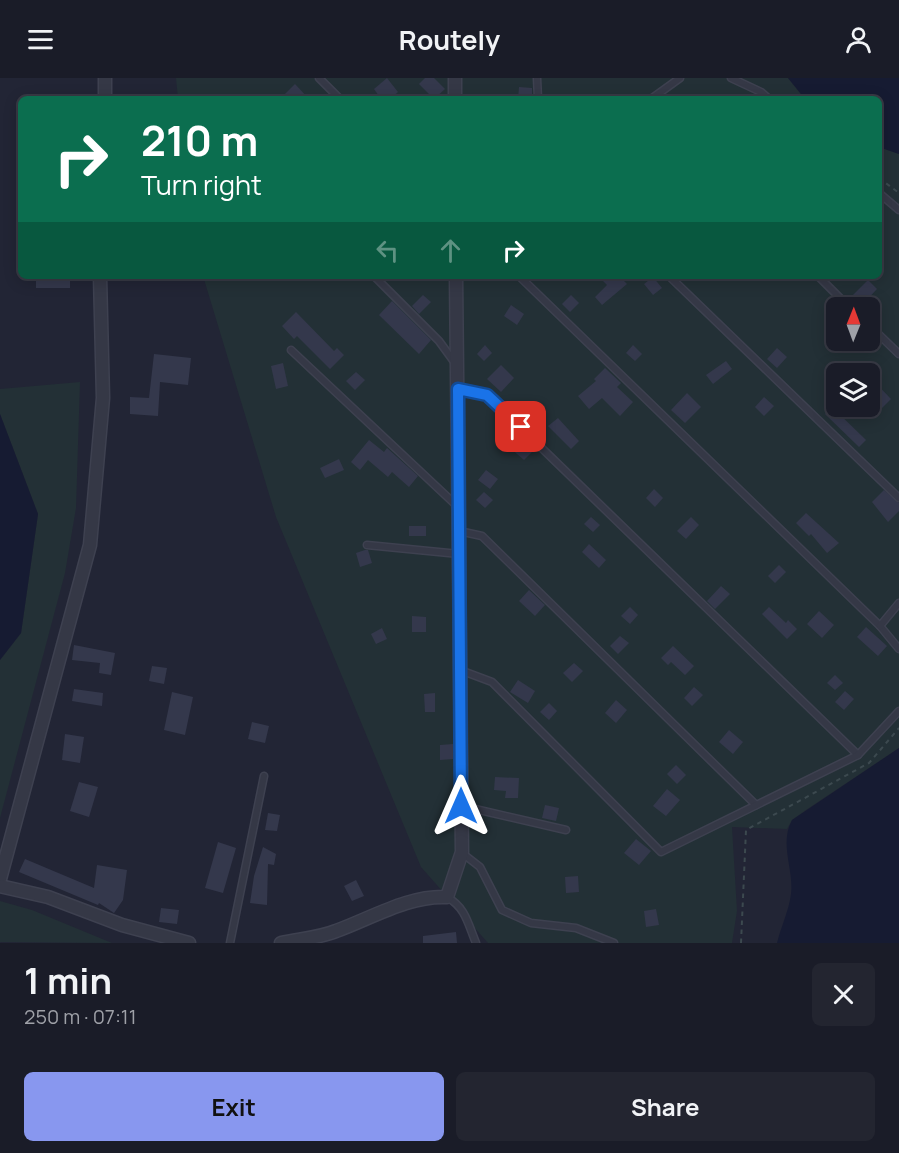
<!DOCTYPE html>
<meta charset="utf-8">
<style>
:root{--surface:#1a1c28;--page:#232530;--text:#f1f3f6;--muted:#9fa1a8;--line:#383a45;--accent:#8897ef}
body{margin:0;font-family:Manrope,sans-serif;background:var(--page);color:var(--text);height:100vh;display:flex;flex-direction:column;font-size:22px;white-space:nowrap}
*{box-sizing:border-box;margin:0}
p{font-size:20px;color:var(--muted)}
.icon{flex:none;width:33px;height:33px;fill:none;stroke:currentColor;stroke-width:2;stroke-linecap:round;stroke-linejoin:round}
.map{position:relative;height:865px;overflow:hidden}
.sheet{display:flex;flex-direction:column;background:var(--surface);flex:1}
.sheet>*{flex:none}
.banner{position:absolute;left:18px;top:18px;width:864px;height:183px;border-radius:9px;box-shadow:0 3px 15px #0003,0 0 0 2px var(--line);background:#0b6e4f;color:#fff;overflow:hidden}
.needle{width:39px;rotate:1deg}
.tools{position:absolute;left:826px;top:219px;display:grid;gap:12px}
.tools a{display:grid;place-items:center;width:54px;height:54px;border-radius:9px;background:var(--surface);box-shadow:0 3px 15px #0003,0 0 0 2px var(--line);font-size:30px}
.pin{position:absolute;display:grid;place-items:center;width:51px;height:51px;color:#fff;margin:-26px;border-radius:12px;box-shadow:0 3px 9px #0006}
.me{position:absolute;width:66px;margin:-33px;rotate:0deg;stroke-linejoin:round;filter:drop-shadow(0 0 4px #0008)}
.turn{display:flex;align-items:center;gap:21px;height:126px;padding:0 24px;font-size:27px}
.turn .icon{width:78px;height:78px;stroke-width:2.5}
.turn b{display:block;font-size:42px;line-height:51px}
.lanes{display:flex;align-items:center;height:57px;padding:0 24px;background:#0003;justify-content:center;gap:30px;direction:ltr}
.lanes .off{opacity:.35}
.round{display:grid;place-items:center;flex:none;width:63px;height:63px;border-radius:9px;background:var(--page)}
.head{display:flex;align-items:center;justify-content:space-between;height:102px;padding:0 24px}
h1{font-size:36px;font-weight:700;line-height:45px}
.cta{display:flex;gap:12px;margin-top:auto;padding:12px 24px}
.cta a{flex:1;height:69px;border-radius:9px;background:var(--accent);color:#111;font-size:24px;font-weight:700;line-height:69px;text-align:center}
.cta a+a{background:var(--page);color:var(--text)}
header{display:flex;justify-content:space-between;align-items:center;height:78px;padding:0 24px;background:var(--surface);font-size:27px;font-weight:700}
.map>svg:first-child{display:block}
.green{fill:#233036;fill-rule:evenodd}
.water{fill:#161b32}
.building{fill:#34384c}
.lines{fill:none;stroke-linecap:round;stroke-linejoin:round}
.service-casing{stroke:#3e4150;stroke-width:9}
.minor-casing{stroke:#3e4150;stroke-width:15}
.path{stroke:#3c494f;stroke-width:2;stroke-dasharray:4.5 4.5;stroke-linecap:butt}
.service{stroke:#353846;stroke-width:6}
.minor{stroke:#353846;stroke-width:12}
.route-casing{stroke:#114b97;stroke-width:15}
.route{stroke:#1a73e8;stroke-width:10}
</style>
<header><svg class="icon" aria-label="menu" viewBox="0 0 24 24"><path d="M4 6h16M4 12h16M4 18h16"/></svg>Routely<svg class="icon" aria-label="person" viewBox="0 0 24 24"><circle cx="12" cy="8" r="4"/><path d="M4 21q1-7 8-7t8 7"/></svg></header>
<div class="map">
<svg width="899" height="865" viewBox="0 0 899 865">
<rect width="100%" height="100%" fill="#222535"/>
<!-- green -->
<g class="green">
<path d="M176,0H788L805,21H178Z"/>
<path d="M879,69L899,76V670L806,732L792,742L787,751L732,749L737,833L732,865H488L421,789L276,439L203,198H879ZM837,230H870V262H837ZM837,296H870V328H837Z"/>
<path d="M80,304L76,430L65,495L0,740V582L21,555L38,436L0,336V311Z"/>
<path d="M0,823L32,832L112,865L0,864Z"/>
</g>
<!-- water -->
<g class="water">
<path d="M788,0H899V76L879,69V21H805Z"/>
<path d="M0,336L38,436L21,555L0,582Z"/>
<path d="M899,670V865H777C781,849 789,832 791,816C794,791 779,766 792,742Z"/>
</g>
<!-- building -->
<g class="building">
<path d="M387,0L398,14L390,21H381L374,11Z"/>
<path d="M425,0H434L445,11L434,21L419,6Z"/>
<path d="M295,6L309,21H290L285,16Z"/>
<path d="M519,9L532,10V21H518Z"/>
<rect x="36" y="198" width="34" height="12"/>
<path d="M598,198H619L627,206L602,227L595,219L607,207Z"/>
<path d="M653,199L662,210L653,217L644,206Z"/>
<path d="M868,202L877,211L862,227L853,217Z"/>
<path d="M423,217L431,224L419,236L412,228Z"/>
<path d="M571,217L579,225L570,234L562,226Z"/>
<path d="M392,223L431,262L419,276L379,237Z"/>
<path d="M511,227L524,236L517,247L504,238Z"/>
<path d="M296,234L334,273L337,270L344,277L330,291L297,258L294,261L282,248Z"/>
<path d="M485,267L492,275L484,283L477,276Z"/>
<path d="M633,267L642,276L635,283L626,275Z"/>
<path d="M777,270L787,279L777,290L767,281Z"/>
<path d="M154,276L191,280L188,307L160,304L158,338L130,336V319L149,320Z"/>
<path d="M726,283L732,291L713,306L706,297Z"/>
<path d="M283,285L288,308L276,311L271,288Z"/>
<path d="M501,287L514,300L501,314L487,301Z"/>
<path d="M605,290L621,305L617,309L633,324L620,338L602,320L589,331L578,318L596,303L594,301Z"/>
<path d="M356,294L365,302L355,312L346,303Z"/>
<path d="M870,299L891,321L882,330L870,317Z"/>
<path d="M687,315L701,329L685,345L671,332Z"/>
<path d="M764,319L774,328L764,338L755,329Z"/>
<path d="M832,329L866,362L859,369L825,336Z"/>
<path d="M558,340L579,363L571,371L548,348Z"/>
<path d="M506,346L535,371L524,382L495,357Z"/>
<path d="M369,362L384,374L387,370L418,398L409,409L392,394L388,399L368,382L360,392L351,384Z"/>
<path d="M339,381L344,392L325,400L320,390Z"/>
<path d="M486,392L498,401L490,411L478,402Z"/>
<path d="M654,411L663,420L655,429L646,420Z"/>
<path d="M884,412L899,425V433L888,444L872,424Z"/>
<path d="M484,414L493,422L485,430L476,422Z"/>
<path d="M806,435L839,465L827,475L811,456L809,458L796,445Z"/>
<path d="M591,439L600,447L593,454L584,446Z"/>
<path d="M691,439L699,447L686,461L677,453Z"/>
<rect x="409" y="448" width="17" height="10"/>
<path d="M589,466L606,482L599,490L582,474Z"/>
<path d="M365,472H368L372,485L360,489L356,475Z"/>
<path d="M779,487L786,494L775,505L768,498Z"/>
<path d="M721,508L730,516L715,531L707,523Z"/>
<path d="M529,512L545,527L535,538L519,523Z"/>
<path d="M630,529L638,537L630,546L621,538Z"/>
<path d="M769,529L786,545L788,542L797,551L787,561L762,536Z"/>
<path d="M819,533L834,547L822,560L807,546Z"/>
<path d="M412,538L426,539V554H412Z"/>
<path d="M866,549L887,568L878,578L857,559Z"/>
<path d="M382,550L387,561L376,566L371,556Z"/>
<path d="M620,558L629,565L618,576L610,568Z"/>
<path d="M74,567L115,575L111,597L99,595L100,585L72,582Z"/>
<path d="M673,568L694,588L685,597L671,584L668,587L661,580Z"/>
<path d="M574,585L583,593L572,604L563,595Z"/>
<path d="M152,588L167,590L164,606L149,603Z"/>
<path d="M835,597L843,605L835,612L827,605Z"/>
<path d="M518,602L535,613L528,625L510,614Z"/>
<path d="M694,609L703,617L692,628L684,620Z"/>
<path d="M74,611L103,615L102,628L72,623Z"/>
<path d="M845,613L854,621L844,632L835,624Z"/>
<path d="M172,614L193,619L185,657L164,652Z"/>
<path d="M435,615V634H425L424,616Z"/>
<path d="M616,622L627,632L616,645L605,635Z"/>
<path d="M549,625L557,633L549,642L540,634Z"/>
<path d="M252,644L269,648L265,665L248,661Z"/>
<path d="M729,652L743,664L733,676L719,664Z"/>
<path d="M65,656L84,659L80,685L62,682Z"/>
<path d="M453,666V681L440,682V667Z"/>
<path d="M676,687L686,697L677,706L667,696Z"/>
<path d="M495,699L519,700L518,720H505L506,713L494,712Z"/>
<path d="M79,704L98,709L89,739L70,733Z"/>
<path d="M667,711L680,722L666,738L653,728Z"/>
<path d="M545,727L559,730L556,743L542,740Z"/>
<path d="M268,735L280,737L277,753L265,752Z"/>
<path d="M636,761L651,773L639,787L624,775Z"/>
<path d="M218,764L236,770L223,815L205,810Z"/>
<path d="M263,769L276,776L274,787L268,786L267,827L250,825L254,798Z"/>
<path d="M25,781L94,810L97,787L127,792L123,822L114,835L99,825L98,827L19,794Z"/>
<path d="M578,798L579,814L566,815L565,799Z"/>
<path d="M356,802L364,818L352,823L344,808Z"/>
<path d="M161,830L179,832L177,846L159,844Z"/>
<path d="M656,831L659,847L646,849L644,833Z"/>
<path d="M456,854L457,865H423V858Z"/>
</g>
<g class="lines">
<defs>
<g id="service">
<path d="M319,0L340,21"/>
<path d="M537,0L538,21"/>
<path d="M731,0L761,14L769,21"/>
<path d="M651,21L680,0"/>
<path d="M879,115L899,132"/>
<path d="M374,198L439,263L455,285"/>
<path d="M519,198L880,548L899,571"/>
<path d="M669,198L899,420"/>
<path d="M818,198L850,230"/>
<path d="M870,248L899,276"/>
<path d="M291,272L457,428"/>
<path d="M458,311L487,317L858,677"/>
<path d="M459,453L482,458L756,727"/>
<path d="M367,467L459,476"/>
<path d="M880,548L899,525"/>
<path d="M460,592L492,604L661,774L858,677L899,633"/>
<path d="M462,728L566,752"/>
<path d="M462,775L480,789L502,832L531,845L576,850L614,865"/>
<path d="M447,819C466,830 468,846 476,865"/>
<path d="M230,865L264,698"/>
</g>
<g id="minor">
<path d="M455,0V21"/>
<path d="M105,21V0"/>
<path d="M0,801L90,467L103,320L100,198"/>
<path d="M0,808L48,819L122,847L189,865"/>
<path d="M281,865C299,861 319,860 336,853C372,840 409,817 447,819L462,774L456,198"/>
</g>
</defs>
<!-- service casing -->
<use href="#service" class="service-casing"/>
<!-- minor casing -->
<use href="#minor" class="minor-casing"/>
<!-- path -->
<g class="path">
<path d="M879,100L899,115"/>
<path d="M741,865L746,752L869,685L899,650"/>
</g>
<!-- service -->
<use href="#service" class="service"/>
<!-- minor -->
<use href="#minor" class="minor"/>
</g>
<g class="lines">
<defs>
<path id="route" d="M461,728L458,311L487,317L521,349"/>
</defs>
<!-- route casing -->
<use href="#route" class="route-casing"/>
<!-- route -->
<use href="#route" class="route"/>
</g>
</svg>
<div class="tools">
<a><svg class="needle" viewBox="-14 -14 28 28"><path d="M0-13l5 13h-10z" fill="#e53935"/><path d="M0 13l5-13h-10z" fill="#9fa1a8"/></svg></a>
<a><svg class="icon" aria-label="layers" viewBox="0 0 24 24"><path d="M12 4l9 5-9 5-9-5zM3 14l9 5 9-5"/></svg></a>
</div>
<div class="pin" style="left:521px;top:349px;background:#d93025"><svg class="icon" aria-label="arrive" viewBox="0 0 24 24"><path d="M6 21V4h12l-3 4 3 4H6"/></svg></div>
<svg class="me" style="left:461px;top:728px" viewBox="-20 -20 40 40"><path d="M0-17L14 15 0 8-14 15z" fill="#1a73e8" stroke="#fff" stroke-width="4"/></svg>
<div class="banner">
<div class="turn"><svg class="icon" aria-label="right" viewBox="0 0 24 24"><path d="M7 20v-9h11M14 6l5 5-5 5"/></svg><div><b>210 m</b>Turn right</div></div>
<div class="lanes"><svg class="icon off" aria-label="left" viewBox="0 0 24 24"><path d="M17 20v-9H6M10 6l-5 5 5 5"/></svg><svg class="icon off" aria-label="ahead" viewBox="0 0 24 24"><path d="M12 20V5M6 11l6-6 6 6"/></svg><svg class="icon" aria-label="right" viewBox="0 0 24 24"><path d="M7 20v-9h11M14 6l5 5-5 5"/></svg></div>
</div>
</div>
<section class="sheet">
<div class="head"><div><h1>1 min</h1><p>250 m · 07:11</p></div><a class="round"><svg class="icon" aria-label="close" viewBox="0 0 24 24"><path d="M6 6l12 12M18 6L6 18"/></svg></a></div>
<div class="cta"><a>Exit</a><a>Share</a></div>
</section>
